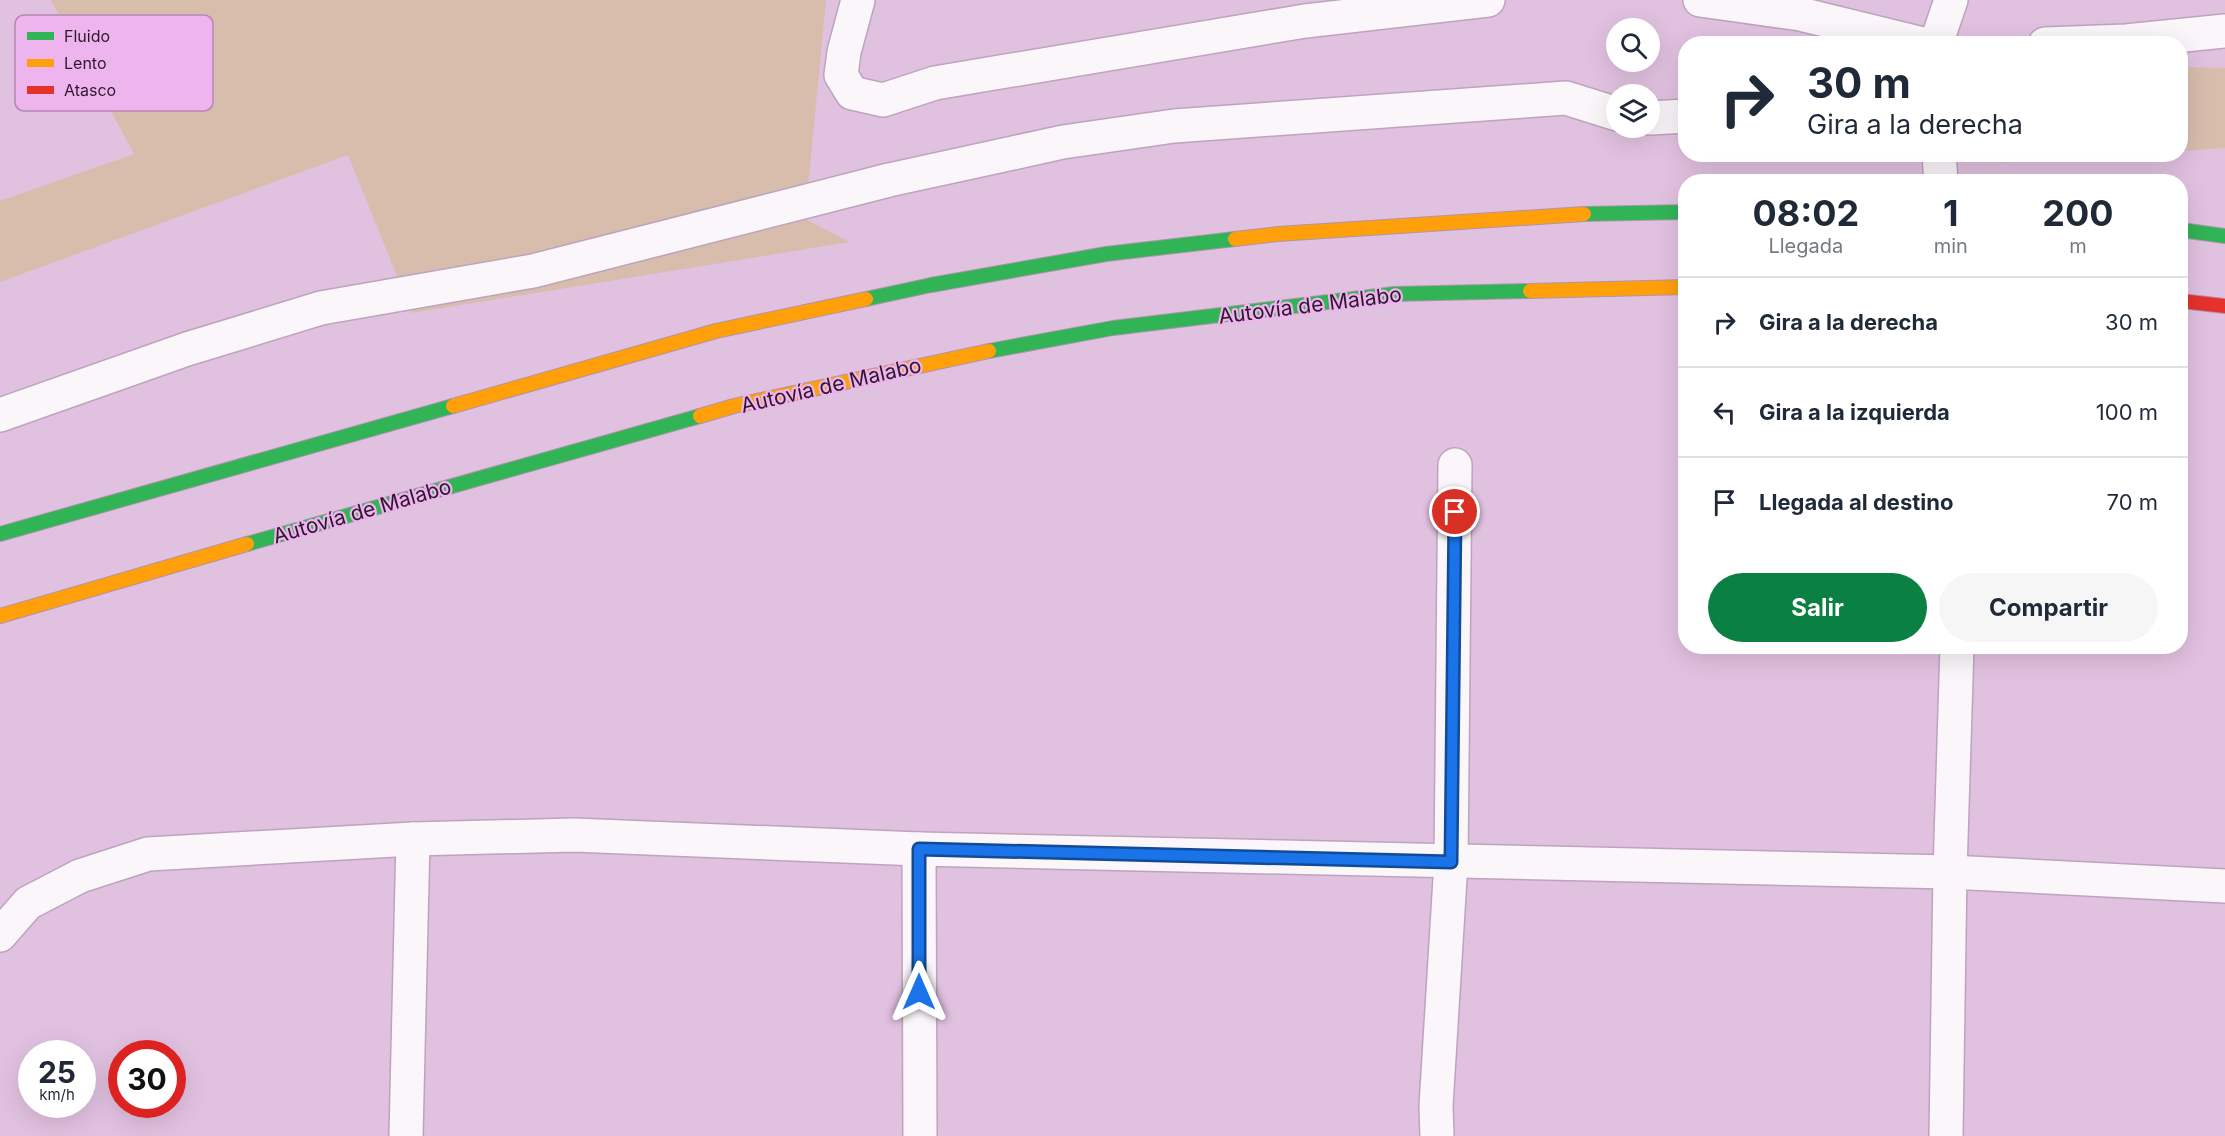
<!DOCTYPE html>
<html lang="es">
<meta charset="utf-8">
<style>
:root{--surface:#fff;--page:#f6f6f7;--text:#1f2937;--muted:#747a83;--line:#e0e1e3;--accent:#0b8043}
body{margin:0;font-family:Inter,sans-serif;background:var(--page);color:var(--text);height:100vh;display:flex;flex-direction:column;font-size:22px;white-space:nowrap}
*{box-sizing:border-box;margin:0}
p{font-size:20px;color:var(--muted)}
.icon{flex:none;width:33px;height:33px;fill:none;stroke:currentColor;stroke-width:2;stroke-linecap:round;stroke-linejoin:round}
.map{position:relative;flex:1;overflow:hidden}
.details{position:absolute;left:1678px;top:174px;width:510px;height:480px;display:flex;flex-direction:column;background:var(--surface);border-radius:24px;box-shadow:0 6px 24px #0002}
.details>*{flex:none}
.banner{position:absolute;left:1678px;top:36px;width:510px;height:126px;border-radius:24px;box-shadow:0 6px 24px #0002;background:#fff;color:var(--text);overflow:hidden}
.buttons{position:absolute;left:1606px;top:18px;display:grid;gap:12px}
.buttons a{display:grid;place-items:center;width:54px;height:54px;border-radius:50%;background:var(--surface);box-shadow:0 6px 24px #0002;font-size:30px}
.speed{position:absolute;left:18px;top:1040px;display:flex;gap:12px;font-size:30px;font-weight:700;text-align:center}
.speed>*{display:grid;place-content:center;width:78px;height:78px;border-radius:50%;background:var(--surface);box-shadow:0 6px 24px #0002;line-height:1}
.speed small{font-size:15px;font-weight:400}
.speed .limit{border:9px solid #d22;background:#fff;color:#111}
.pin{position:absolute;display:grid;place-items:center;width:51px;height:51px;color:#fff;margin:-26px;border:3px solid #fff;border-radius:50%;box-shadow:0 2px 6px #0007}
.me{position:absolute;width:66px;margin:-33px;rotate:0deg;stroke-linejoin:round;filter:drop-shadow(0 0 4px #0008)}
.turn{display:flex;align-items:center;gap:21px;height:126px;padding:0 30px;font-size:27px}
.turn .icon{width:78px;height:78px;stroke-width:2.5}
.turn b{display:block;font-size:42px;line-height:51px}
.eta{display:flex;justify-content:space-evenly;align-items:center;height:102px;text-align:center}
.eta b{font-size:36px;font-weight:700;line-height:42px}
.primary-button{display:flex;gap:12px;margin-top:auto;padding:12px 30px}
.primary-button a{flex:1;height:69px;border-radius:36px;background:var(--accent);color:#fff;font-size:24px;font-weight:700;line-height:69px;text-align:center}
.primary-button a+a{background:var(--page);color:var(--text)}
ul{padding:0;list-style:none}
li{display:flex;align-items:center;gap:18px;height:90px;padding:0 30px;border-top:2px solid var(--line)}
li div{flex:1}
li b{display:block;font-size:22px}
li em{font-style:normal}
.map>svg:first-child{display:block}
.green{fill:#d8bdad}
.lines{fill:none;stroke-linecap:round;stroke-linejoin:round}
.street-casing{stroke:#bda4bc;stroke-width:36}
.fast-casing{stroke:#b094af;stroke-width:16}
.slow-casing{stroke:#b094af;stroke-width:16}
.jam-casing{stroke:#b094af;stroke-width:16}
.street{stroke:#faf6fa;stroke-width:33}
.fast{stroke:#30b455;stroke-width:14}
.slow{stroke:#ff9f0a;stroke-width:14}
.jam{stroke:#e5322d;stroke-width:14}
.route-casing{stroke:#114b97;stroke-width:15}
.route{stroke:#1a73e8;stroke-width:10}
.labels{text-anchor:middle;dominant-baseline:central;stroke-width:4.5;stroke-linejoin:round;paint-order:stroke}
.street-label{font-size:21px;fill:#2f192f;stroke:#eeb4ed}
.key{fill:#eeb4ed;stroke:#b586b4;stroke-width:1.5}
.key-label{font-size:16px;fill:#2f192f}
</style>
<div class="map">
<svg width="2225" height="1136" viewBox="0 0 2225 1136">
<rect width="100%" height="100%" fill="#e1c1e0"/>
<!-- green -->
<g class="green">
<path d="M51,0H826L805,219L850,242L412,313L348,155L0,282V201L134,154Z"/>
<path d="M2181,67L2225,68V148L2181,151Z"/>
<path d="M1996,154H2128V155L1998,163Z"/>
</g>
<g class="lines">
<defs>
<g id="street">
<path d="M858,0L844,52L841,75L852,93L883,100L935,83L1305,21L1488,0"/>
<path d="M1700,0L1800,14L1923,44"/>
<path d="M1936,44L1951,0"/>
<path d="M2045,44L2126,41L2225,31"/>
<path d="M1650,118L1686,116"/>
<path d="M1939,154L1941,182"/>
<path d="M0,415L187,349L321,308L533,271L889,180L1063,142L1174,126L1566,98L1617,114"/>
<path d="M919,849L920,1136"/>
<path d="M0,935L28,903L80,876L148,854L413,839L574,835L919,849L1950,872L2225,886"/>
<path d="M406,1136L413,839"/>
<path d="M1437,1136L1436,1106L1451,862L1455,465"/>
<path d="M1946,1136L1950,872L1957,646"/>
</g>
<g id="fast">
<path d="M1584,214L1686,212"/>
<path d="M2181,230L2225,236"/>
<path d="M866,299L931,285L1106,254L1235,239"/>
<path d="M989,351L1113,328L1394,294L1530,291"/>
<path d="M0,534L453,406"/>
<path d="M247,544L700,416"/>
</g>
<g id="slow">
<path d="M1235,239L1278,234L1584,214"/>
<path d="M1530,291L1686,287"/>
<path d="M453,406L716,331L866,299"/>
<path d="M700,416L734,406L989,351"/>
<path d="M0,616L247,544"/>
</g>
<path id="jam" d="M2181,301L2225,306"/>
</defs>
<!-- street casing -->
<use href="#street" class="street-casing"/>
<!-- fast casing -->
<use href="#fast" class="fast-casing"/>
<!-- slow casing -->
<use href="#slow" class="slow-casing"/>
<!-- jam casing -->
<use href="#jam" class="jam-casing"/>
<!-- street -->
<use href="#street" class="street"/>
<!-- fast -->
<use href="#fast" class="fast"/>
<!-- slow -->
<use href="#slow" class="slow"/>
<!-- jam -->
<use href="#jam" class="jam"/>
</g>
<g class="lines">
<defs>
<path id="route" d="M919,992V849L1451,862L1455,512"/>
</defs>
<!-- route casing -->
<use href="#route" class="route-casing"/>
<!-- route -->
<use href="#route" class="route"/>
</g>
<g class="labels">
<!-- street labels -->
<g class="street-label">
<text transform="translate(1310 305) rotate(-7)">Autovía de Malabo</text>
<text transform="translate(831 385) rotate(-13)">Autovía de Malabo</text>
<text transform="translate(362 511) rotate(-16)">Autovía de Malabo</text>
</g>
</g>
<!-- legend -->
<rect x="15" y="15" width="198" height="96" rx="9" class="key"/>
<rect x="27" y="32" width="27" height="8" fill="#30b455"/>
<rect x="27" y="59" width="27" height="8" fill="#ff9f0a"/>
<rect x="27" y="86" width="27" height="8" fill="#e5322d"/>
<g class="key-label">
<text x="64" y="42">Fluido</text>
<text x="64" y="69">Lento</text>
<text x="64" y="96">Atasco</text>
</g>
</svg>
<div class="buttons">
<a><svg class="icon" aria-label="search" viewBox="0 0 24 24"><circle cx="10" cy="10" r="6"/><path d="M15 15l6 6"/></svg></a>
<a><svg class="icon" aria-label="layers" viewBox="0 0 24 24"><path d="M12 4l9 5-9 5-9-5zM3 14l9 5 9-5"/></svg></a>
</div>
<div class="speed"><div>25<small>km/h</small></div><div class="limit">30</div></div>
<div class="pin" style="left:1455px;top:512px;background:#d93025"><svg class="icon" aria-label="arrive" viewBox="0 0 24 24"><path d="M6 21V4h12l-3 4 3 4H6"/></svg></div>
<svg class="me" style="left:919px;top:992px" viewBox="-20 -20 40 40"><path d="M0-17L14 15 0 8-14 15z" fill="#1a73e8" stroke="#fff" stroke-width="4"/></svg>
<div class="banner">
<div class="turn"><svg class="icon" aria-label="right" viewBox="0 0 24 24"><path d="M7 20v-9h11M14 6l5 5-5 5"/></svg><div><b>30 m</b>Gira a la derecha</div></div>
</div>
<section class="details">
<div class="eta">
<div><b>08:02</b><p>Llegada</p></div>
<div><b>1</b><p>min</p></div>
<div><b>200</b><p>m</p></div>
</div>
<ul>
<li><svg class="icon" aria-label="right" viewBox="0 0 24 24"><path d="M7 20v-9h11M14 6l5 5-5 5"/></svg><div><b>Gira a la derecha</b></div><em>30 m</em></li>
<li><svg class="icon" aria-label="left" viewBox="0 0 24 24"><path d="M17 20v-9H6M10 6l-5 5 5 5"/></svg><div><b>Gira a la izquierda</b></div><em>100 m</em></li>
<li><svg class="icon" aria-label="arrive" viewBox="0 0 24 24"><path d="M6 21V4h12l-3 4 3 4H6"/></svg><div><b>Llegada al destino</b></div><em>70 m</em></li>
</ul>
<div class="primary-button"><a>Salir</a><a>Compartir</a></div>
</section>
</div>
